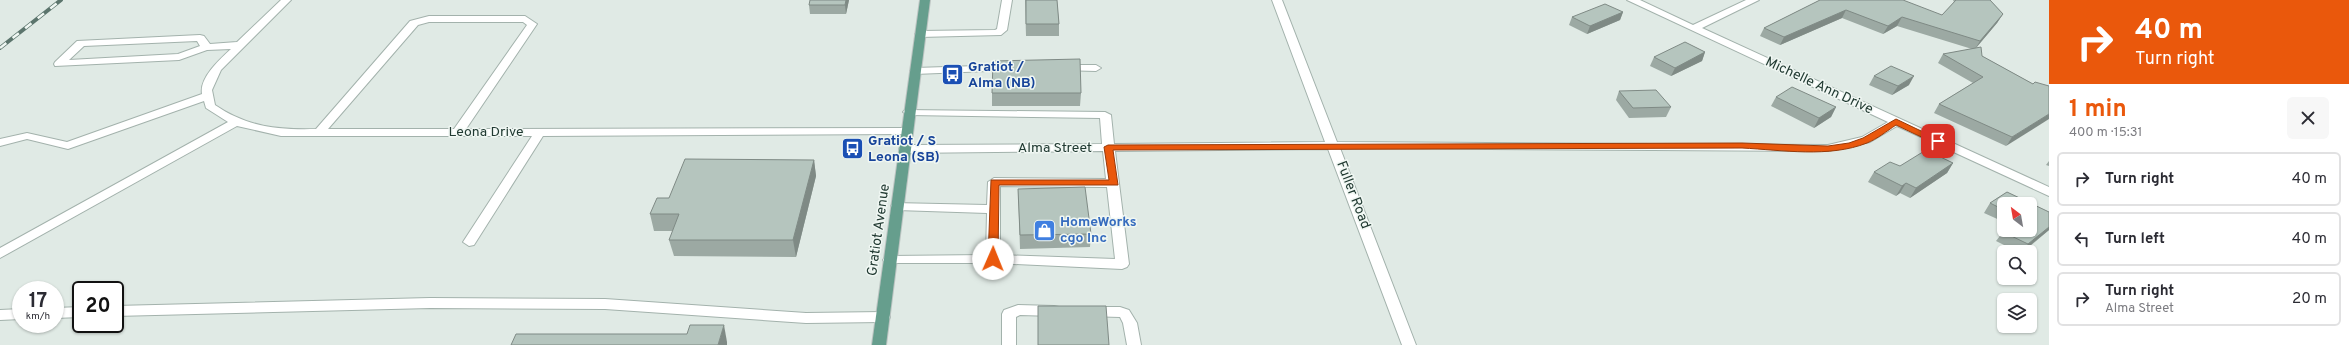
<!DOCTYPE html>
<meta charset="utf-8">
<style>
:root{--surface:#fff;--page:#f7f7f7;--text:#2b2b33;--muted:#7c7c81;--line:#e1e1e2;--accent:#ea580c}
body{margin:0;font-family:Overpass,sans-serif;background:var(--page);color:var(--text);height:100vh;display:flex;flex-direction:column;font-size:15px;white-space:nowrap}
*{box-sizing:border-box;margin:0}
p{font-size:13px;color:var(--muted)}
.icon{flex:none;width:22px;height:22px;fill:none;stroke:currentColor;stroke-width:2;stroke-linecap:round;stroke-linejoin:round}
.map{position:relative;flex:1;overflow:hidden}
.panel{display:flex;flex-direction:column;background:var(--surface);width:300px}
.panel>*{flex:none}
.hud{background:#ea580c;color:#fff;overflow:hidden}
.needle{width:26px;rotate:329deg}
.buttons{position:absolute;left:1997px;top:197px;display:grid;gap:8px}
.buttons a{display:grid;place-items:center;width:40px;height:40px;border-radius:6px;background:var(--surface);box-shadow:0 1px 3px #0004;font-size:20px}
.speed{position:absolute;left:12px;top:281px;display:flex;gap:8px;font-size:20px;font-weight:700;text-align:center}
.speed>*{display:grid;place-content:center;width:52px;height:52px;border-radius:50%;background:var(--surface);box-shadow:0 1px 3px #0004;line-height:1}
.speed small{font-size:10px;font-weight:400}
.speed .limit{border:2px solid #111;border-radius:6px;background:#fff;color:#111}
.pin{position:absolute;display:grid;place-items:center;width:34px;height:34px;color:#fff;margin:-17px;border-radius:8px;box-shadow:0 2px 6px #0006}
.me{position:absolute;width:44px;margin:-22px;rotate:1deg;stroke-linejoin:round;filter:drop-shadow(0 0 3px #0008)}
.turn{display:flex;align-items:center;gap:14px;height:84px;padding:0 20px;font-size:18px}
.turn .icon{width:52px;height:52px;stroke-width:2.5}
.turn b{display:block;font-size:28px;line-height:34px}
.round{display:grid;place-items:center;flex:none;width:42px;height:42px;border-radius:6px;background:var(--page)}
.overview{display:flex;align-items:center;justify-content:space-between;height:68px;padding:0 20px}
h1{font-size:24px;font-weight:700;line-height:30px;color:var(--accent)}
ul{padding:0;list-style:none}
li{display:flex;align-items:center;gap:12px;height:54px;margin:0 8px 6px;padding:0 12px;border:2px solid var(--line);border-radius:6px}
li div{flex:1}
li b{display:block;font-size:15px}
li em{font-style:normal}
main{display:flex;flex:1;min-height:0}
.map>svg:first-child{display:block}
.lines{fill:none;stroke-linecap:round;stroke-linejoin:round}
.minor-casing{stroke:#a3b2ac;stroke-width:2}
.major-casing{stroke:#bcc4c2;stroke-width:2}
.minor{fill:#fff;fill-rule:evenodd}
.major{fill:#669e8d;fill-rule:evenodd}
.rail-casing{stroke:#5c756d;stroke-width:4}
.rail{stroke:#f0f7f3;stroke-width:2.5;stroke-dasharray:8;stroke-linecap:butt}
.wall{fill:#9ca9a3}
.shaded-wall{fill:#7f8a85}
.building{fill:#b5c5be;stroke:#7f8a85}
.route{fill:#ea580c;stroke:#983908}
.labels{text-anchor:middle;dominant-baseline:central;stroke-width:3;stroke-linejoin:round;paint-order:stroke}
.transit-label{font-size:14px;font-weight:bold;fill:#164399;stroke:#f0f7f3;text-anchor:start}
.street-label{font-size:14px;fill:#213a32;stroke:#f0f7f3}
.shop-label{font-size:14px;font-weight:bold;fill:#366cbe;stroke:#f0f7f3;text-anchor:start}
</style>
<main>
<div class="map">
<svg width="2049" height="345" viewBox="0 0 2049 345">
<rect width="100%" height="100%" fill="#e0eae5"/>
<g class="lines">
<defs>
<g id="minor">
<path d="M281,0H291L221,70L212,90L215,105C247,127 278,130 316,129L410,21L429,16H525L537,24L466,129L906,128L912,131L906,134L543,136L474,245L469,246L463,242L532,136H281L237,126L0,258V248L228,122L206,108L204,101L68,149L27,139L0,146V139L27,133L67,142L202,94C199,78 220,59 231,49L207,50L179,60L55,66L54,64L55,62L77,41L200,35L204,36L210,44L237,42ZM429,22H523L527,25L454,129H328L418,25ZM197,41L200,46L178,54L69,60L84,46Z"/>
<path d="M1002,0H1012L1007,30L1001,35L920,37L915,34L920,31L995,30L997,29Z"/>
<path d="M1272,0H1282L1337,142L1828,145L1862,137L1888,122L1627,0H1640L1693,25L1746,0H1759L1702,28L2049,187V196L1897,126L1870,142L1828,151L1340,148L1416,345H1402L1328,149L1115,151L1129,264L1127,267L1122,269L993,263H885L883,260L885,257L890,256L986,255L987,213L897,210L893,209L891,206L893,203L987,205L988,182L994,178L1106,179L1103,151L905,153L899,149L905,145L1102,144L1100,118L909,115L903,112L905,110L1105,112L1111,115L1114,144L1325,142ZM1000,186L1107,187L1115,259L1000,255Z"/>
<path d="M1009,65L1013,66L1014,68L1013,70L915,74L910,71L915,68Z"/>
<path d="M1064,65H1096L1101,68L1096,71L1060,70L1059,68L1060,66Z"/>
<path d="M430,298L605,299L806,313L883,312L888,313L890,317L888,321L883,322L806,323L605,309L430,308L115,316V306Z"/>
<path d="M1018,305L1054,306L1059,307L1061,311L1059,315L1054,316L1020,315L1016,317V345H1002V314L1004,310Z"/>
<path d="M81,307V317L55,318V308Z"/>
<path d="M1091,307H1120L1129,310L1137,323L1141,345H1127L1123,323L1120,317L1086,316L1084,312L1086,308Z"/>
<path d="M21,309V319L0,320V310Z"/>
</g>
<path id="major" d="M920,0H930L886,345H872Z"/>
</defs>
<!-- minor casing -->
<use href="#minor" class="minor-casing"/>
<!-- major casing -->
<use href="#major" class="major-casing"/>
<!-- minor -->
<use href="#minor" class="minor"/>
<!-- major -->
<use href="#major" class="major"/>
<defs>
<path id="rail" d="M0,48L61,0"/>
</defs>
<!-- rail casing -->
<use href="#rail" class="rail-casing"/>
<!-- rail -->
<use href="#rail" class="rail"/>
</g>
<!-- wall -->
<g class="wall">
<path d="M849,0L846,14H810L809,5Z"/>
<path d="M1025,0H1057L1059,24V36H1026Z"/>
<path d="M1820,0L1942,15L1954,2L1953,0H1990L2003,14L1997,23L1976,48L1982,56L2033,84L2049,86L2006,146L1934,113L1939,104L1973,83L1938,63L1943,54L1972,49L1897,26L1883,34L1842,18L1780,45L1760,36L1764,28Z"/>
<path d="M1623,12L1620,20L1587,34L1569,25L1572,17Z"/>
<path d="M1705,52L1702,61L1671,76L1650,66L1654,57Z"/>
<path d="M1874,76L1909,85L1892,95L1869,85Z"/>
<path d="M1619,91L1671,107L1666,117L1629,118L1616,100Z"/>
<path d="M992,93H1081L1080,106H992Z"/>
<path d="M1776,97L1836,107L1831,117L1814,128L1771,106Z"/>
<path d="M814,160L816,176L796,257L674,256L669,240L673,231H654L650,214L669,198Z"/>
<path d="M2049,161V166L2046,165Z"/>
<path d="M1953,163L1947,173L1910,198L1900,193L1896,196L1868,182L1874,172L1900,166Z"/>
<path d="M1018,189L1091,234L1090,247L1020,249Z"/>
<path d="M2007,192L2049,212V230L2023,252H2018L1996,241L2003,232L2006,230H2030V204H2004V222L1984,213L1990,203Z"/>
</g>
<!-- shaded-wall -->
<g class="shaded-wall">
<path d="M846,0H849L846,14L845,5Z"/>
<path d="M1846,10L1842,18L1780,45L1784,37Z"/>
<path d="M1623,12L1620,20L1587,34L1590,26Z"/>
<path d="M2003,14L1997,23L1975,49L1980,41Z"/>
<path d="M1902,17L1897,26L1883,34L1888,26Z"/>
<path d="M1705,52L1702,61L1671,76L1675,68Z"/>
<path d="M1914,76L1909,85L1892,95L1898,86Z"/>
<path d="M1836,107L1831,117L1814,128L1819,118Z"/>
<path d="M2049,114V119L2006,146L2012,137Z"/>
<path d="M814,160L816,176L796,257L793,240Z"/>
<path d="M1953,163L1947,173L1910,198L1916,188Z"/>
<path d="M1906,183L1900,193L1896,196L1902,186Z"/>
<path d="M2049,227V230L2022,252L2028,244Z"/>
<path d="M724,325L727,342V345H718Z"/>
</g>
<!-- building -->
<g class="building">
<path d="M810,0H846L845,5H809Z"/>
<path d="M1026,0H1057L1059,24H1026Z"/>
<path d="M1820,0H1903L1942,15L1956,0H1990L2003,14L1980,41L1902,17L1888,26L1846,10L1784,37L1764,28Z"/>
<path d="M1605,4L1623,12L1590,26L1572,17Z"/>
<path d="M1685,42L1705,52L1675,68L1654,57Z"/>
<path d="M1981,47L1982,56L2033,84L2035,82L2049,86V114L2012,137L1939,104L1983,77L1943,54Z"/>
<path d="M1080,59L1081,93H992L993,61Z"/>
<path d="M1891,66L1914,76L1898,86L1874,76Z"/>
<path d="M1792,87L1836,107L1819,118L1776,97Z"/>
<path d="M1656,90L1671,107L1633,108L1619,91Z"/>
<path d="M1926,150L1953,163L1916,188L1906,183L1902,186L1874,172L1890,162L1900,166Z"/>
<path d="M685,159L814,160L793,240H669L679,214H650L657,198H669Z"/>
<path d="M1085,187L1091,234L1020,235L1018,189Z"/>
<path d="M2007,192L2049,212V227L2028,244L2003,232L2006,230H2030V204H2004V210L1990,203Z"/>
<path d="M1038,306H1106L1109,345H1038Z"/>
<path d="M690,325H724L718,345H511L516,334H687Z"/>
</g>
<!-- route -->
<path class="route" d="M1896,119L1942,141L1934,143L1896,125C1887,131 1877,139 1867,143C1829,158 1782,150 1742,148L1113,150L1118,185H999L998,259L993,263L988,259L991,180H1109L1104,147L1108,145L1742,143L1828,146L1849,143L1863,138Z"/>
<!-- icons -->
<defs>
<symbol id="bus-square" viewBox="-11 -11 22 22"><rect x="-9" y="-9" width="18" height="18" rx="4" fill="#1a4fb4" stroke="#f0f7f3"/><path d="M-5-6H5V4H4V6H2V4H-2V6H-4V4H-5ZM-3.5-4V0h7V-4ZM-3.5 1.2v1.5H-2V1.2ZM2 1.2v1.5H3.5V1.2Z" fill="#fff"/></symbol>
<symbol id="shop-square" viewBox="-11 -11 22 22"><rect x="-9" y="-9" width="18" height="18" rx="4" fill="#3f7fe0" stroke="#f0f7f3"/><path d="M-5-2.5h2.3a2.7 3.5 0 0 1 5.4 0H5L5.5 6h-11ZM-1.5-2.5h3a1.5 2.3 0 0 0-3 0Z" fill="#fff"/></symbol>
</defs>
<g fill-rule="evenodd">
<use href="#bus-square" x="940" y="62" width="25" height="25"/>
<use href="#bus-square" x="840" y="136" width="25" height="25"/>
<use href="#shop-square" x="1032" y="218" width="25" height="25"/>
</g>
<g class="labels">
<!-- transit labels -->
<g class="transit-label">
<text x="968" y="67">Gratiot /<tspan x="968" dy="16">Alma (NB)</tspan></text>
<text x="868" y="141">Gratiot / S<tspan x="868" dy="16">Leona (SB)</tspan></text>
</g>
<!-- street labels -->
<g class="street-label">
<text transform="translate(1819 86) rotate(25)">Michelle Ann Drive</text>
<text x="486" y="132">Leona Drive</text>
<text x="1055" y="148">Alma Street</text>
<text transform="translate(1353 195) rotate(69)">Fuller Road</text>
<text transform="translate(879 230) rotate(-82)">Gratiot Avenue</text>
</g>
<!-- shop labels -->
<g class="shop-label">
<text x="1060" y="222">HomeWorks<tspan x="1060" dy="16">cgo Inc</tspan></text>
</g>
</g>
</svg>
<div class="buttons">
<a><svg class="needle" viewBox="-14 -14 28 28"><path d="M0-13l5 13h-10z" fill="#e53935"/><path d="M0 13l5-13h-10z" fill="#7c7c81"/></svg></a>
<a><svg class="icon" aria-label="search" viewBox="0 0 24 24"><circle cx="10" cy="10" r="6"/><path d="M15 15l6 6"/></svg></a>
<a><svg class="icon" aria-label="layers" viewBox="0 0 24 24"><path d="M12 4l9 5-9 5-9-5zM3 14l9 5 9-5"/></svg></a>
</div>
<div class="speed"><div>17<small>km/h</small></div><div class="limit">20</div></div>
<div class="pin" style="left:1938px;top:141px;background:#d93025"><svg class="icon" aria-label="arrive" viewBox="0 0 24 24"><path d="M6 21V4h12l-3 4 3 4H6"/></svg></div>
<svg class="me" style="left:993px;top:259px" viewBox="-20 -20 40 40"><circle r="19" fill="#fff"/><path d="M0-13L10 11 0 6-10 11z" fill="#ea580c"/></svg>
</div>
<section class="panel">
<div class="hud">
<div class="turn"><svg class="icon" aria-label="right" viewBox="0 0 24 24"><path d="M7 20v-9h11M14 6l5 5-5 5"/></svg><div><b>40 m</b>Turn right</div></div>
</div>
<div class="overview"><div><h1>1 min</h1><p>400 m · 15:31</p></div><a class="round"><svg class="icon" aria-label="close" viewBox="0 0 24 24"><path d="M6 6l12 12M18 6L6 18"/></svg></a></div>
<ul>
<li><svg class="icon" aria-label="right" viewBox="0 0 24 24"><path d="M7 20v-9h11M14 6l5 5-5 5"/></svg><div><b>Turn right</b></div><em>40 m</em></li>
<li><svg class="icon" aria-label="left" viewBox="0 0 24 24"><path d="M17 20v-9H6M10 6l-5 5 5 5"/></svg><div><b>Turn left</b></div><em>40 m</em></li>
<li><svg class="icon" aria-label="right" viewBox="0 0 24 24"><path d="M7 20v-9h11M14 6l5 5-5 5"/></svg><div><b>Turn right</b><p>Alma Street</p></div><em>20 m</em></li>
</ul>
</section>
</main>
